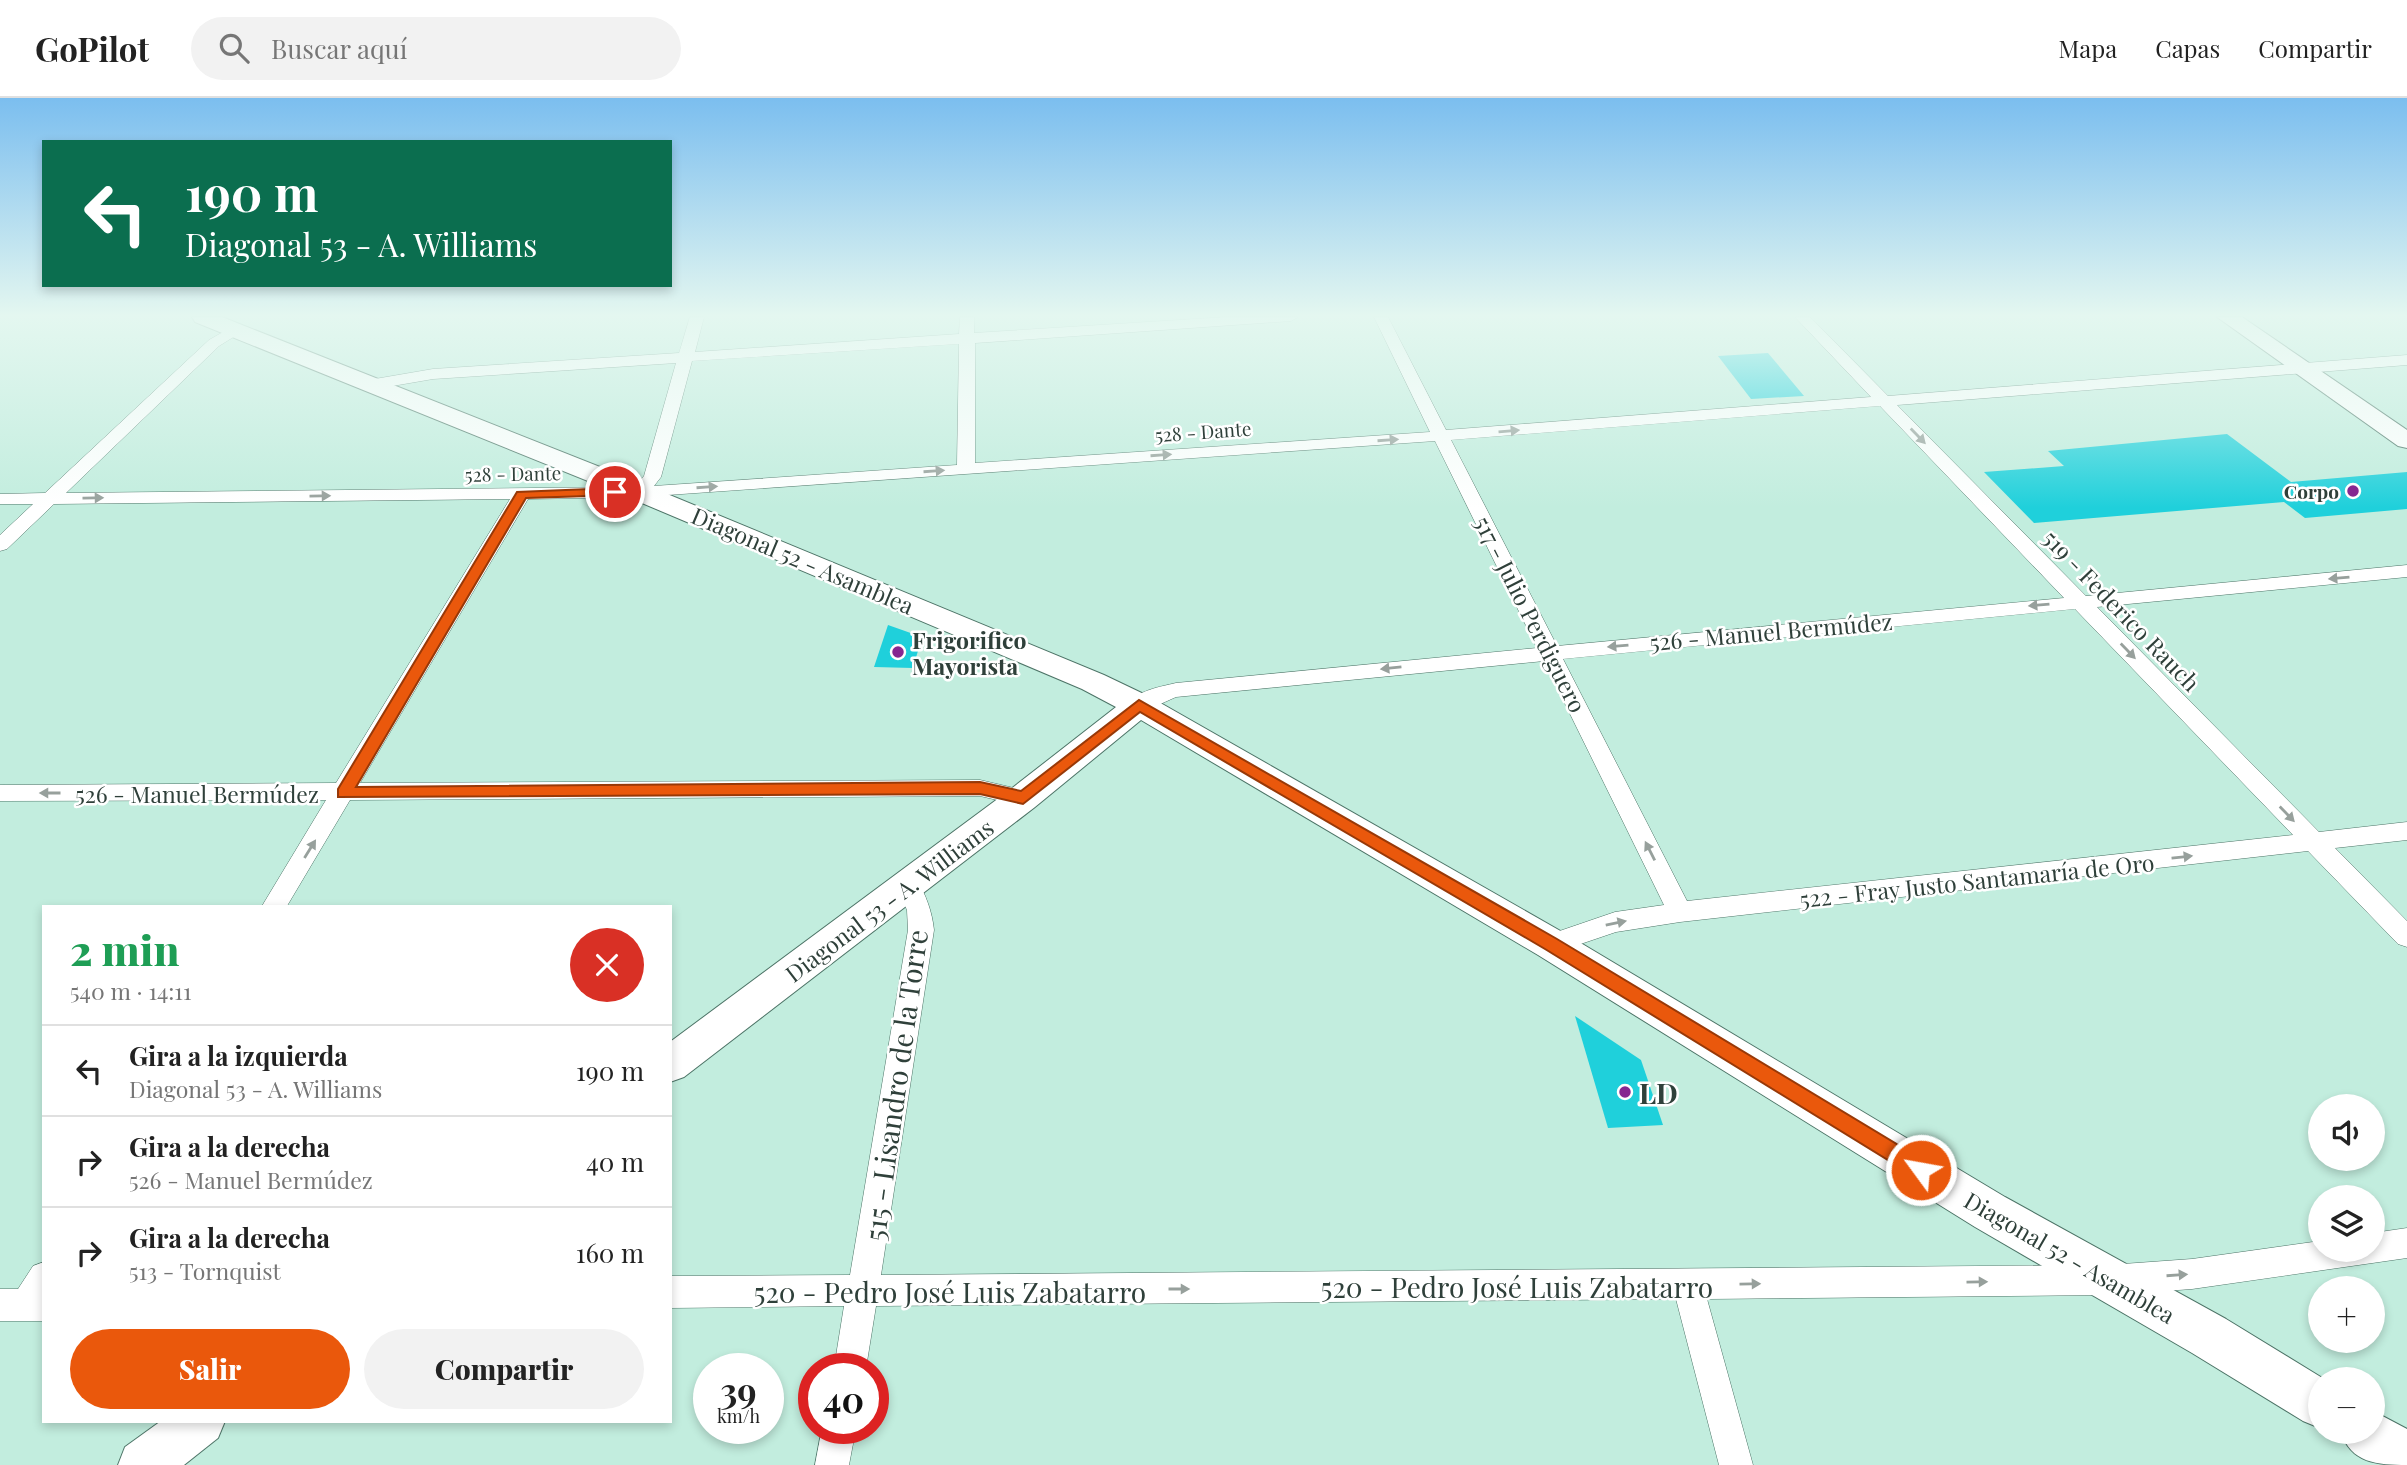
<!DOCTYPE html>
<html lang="es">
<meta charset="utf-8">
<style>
:root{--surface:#fff;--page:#f2f2f2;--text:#222;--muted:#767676;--line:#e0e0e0;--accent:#ea580c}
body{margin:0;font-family:"Playfair Display",serif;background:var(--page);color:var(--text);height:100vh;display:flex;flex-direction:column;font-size:26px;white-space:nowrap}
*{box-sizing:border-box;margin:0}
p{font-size:23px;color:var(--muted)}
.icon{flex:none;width:38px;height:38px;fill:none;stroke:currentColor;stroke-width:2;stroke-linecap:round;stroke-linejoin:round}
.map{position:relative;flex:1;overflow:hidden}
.panel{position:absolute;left:42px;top:807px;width:630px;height:518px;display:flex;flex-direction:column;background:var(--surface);border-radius:0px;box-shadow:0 4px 10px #0003}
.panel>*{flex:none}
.top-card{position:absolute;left:42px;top:42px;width:630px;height:147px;border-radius:0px;box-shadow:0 4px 10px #0003;background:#0b6e4f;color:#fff;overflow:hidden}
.controls{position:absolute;left:2308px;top:996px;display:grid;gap:14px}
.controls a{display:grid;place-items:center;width:77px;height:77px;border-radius:50%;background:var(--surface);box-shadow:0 4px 10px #0003;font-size:35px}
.speed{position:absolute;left:693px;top:1255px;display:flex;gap:14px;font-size:35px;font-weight:700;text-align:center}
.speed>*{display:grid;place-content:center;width:91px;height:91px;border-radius:50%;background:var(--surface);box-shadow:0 4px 10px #0003;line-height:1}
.speed small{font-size:18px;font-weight:400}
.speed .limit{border:10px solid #d22;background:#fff;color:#111}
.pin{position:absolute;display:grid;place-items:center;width:60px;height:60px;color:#fff;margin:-30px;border:4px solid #fff;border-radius:50%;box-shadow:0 2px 7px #0007}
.me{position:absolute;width:77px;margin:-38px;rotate:302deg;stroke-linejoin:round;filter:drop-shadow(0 0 5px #0008)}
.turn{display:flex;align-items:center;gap:24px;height:147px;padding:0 28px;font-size:32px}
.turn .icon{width:91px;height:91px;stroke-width:2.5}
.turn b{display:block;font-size:49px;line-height:60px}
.round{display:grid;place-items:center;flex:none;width:74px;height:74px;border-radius:37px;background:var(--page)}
.summary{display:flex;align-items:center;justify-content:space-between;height:119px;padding:0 28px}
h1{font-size:42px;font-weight:800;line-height:52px;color:#1e9e55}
.primary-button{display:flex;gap:14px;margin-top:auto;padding:14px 28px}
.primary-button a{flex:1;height:80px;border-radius:42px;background:var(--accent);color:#fff;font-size:28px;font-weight:800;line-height:80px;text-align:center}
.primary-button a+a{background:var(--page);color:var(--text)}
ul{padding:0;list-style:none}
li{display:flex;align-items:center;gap:21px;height:91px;padding:0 28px;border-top:2px solid var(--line)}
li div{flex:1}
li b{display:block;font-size:26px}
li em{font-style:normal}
header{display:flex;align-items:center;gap:42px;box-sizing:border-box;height:98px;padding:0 35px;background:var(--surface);border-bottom:2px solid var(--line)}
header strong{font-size:33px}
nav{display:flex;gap:38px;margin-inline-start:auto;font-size:24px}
.search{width:490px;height:63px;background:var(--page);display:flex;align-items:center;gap:18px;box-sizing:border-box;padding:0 24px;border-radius:38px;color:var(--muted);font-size:26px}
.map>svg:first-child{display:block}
.building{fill:#1fd0db}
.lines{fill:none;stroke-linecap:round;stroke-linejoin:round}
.street-casing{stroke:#4d7467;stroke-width:1}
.secondary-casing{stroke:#4d7467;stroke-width:2}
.street{fill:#fff;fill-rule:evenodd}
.secondary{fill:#fff;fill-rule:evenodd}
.oneway{fill:#97a09c}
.route{fill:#ea580c;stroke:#983908;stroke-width:2}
.poi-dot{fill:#862791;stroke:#fff;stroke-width:2.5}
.labels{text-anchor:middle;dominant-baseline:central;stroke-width:5;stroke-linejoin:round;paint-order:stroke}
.far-street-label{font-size:19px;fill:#2f403a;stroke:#fff}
.far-poi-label{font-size:19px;font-weight:bold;fill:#2f403a;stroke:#fff;text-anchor:end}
.street-label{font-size:23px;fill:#2f403a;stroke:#fff}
.poi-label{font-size:23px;font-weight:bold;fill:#2f403a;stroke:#fff;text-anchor:start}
.near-street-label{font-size:28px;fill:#2f403a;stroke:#fff}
.near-poi-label{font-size:28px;font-weight:bold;fill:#2f403a;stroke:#fff;text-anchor:start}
</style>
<header>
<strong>GoPilot</strong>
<div class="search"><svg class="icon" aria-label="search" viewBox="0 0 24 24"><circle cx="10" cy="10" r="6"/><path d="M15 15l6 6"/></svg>Buscar aquí</div>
<nav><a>Mapa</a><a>Capas</a><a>Compartir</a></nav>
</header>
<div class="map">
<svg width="2407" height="1367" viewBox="0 0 2407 1367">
<rect width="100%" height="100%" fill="#c2edde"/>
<!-- building -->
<g class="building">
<path d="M1768,255L1804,298L1751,301L1718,258Z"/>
<path d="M2227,336L2291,384L2407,374V411L2305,420L2284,404L2034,425L1984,374L2064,368L2048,353Z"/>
<path d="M888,527L922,539L913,570L874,569Z"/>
<path d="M1575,918L1641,962L1663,1027L1608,1030Z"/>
</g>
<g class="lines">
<defs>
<g id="street">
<path d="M690,219H704L695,254L959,236L960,219H974V235L1227,219H1298L1291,223L975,245V365L1430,334L1374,219H1388L1446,332L1871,299L1795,219H1810L1888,298L2407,257V267L1897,307L2086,498L2407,467V479L2097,509L2319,734L2407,724V742L2335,750L2407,823V849L2398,846L2308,753L1680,824L1616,834L1551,856L1542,853L1538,846L1542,839L1615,814L1664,807L1544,563L1176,599L1147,612H1131L1128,607C1137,592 1160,589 1176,585L1537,550L1435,343L639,399L528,401L360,685L980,682L1031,694L1035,700L1031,706L1023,708L980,698L350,702L287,808H262L326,702L0,703V687L336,685L510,401L54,406L7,451L0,453V437L33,406H0V396L45,395L209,242L230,230H240L243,233L219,248L66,395L634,389L644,378L676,265L433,281L369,292L361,287L369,282L433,271L679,255ZM959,246L957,367L654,388L661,379L692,263ZM1880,308L2064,500L1557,548L1451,342ZM2075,511L2293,737L1687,803L1563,561Z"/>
<path d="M908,779L917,781C926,798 932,813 934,832L881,1177L2109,1167L2192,1161L2320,1143V1152H2373V1135L2407,1130V1160L2192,1191L2109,1197L1707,1201L1753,1367H1719L1676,1201L876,1208L866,1270H834L844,1208L670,1210V1178L850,1177L908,832L907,812L896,788L899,781Z"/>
<path d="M44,1164V1223H0V1191H18L33,1168Z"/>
<path d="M822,1330H856L849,1367H815Z"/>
</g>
<g id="secondary">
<path d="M192,219H222L648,388L1104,577L1150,599L1564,835L2005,1099L2226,1221L2324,1281H2320V1330L2303,1323L2192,1255L1975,1129L1538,857L1141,622L1035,709L684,979L670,984V944L1011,691L1116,609L1082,591L630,400L195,224Z"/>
<path d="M2217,219H2242L2407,332V350L2398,348Z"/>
<path d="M2373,1313L2407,1331V1367C2377,1367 2351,1365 2341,1334H2373Z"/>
<path d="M161,1323H225L218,1340L184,1367H118L125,1349Z"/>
</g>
</defs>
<!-- street casing -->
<use href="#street" class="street-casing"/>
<!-- secondary casing -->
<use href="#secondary" class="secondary-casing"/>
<!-- street -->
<use href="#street" class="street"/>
<!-- secondary -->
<use href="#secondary" class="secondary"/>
</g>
<!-- one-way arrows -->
<defs><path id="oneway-solid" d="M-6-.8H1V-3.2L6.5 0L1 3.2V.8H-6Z" transform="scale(1.75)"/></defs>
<g class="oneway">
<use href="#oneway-solid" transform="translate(1509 333) rotate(-5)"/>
<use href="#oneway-solid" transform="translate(1918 338) rotate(46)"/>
<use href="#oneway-solid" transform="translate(1388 342) rotate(-4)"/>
<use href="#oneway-solid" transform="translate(1161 357) rotate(-4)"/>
<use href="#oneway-solid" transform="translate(934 373) rotate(-4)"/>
<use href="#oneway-solid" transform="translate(707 389) rotate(-4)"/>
<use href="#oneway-solid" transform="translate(320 398) rotate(-1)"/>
<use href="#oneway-solid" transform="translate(93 400) rotate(-1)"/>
<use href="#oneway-solid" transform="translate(2339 480) rotate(175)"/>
<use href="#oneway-solid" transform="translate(2039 507) rotate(175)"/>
<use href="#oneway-solid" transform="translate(1618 548) rotate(175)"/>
<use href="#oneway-solid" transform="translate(2128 553) rotate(46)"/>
<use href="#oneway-solid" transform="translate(1391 570) rotate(174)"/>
<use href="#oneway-solid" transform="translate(50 695) rotate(180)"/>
<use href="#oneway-solid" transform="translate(2287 716) rotate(46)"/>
<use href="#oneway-solid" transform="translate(310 751) rotate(-58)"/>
<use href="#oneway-solid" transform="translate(1650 753) rotate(-117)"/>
<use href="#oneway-solid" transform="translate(2182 759) rotate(-6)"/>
<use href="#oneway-solid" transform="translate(1616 825) rotate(-12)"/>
<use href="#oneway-solid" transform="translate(2177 1177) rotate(-4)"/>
<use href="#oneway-solid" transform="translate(1977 1184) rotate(-1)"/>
<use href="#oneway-solid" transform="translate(1750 1186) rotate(-1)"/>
<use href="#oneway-solid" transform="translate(1179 1191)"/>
</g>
<!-- sky -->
<linearGradient id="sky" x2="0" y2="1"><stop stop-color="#7bbeef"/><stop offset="0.53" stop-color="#e4f7f0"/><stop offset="1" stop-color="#e4f7f0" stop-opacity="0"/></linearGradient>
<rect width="2407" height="410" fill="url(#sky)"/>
<!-- route -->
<path class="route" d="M615,390L620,391V397L526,400L356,689L980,684L1021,693L1139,602L1557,841L1928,1065L1931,1072L1928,1078L1921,1081L1914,1078L1545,851L1140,614L1023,706L980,696L338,699V691L517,394Z"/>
<!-- markers -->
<g class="poi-dot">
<circle cx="2353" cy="393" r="7"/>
<circle cx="898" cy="554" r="7"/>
<circle cx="1625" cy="994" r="7"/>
</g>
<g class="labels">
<!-- far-street labels -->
<g class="far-street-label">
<text transform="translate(1203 333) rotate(-4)">528 - Dante</text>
<text transform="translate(513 375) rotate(-1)">528 - Dante</text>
</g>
<!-- far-poi labels -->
<g class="far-poi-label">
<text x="2339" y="393">Corpo</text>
</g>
<!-- street labels -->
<g class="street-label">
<text transform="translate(803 462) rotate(23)">Diagonal 52 - Asamblea</text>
<text transform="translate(2122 512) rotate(46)">519 - Federico Rauch</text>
<text transform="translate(1531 516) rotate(63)">517 - Julio Perdiguero</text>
<text transform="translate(1771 533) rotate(-5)">526 - Manuel Bermúdez</text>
<text x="197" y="695">526 - Manuel Bermúdez</text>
<text transform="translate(1977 782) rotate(-6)">522 - Fray Justo Santamaría de Oro</text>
<text transform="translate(889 802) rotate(-37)">Diagonal 53 - A. Williams</text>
<text transform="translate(2070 1159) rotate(30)">Diagonal 52 - Asamblea</text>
</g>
<!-- poi labels -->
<g class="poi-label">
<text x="912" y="541">Frigorifico<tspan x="912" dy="26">Mayorista</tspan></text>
</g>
<!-- near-street labels -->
<g class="near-street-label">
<text transform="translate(895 987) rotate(-82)">515 - Lisandro de la Torre</text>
<text x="1517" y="1188">520 - Pedro José Luis Zabatarro</text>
<text x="950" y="1193">520 - Pedro José Luis Zabatarro</text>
</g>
<!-- near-poi labels -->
<g class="near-poi-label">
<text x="1639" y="994">LD</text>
</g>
</g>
</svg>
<div class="controls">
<a><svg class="icon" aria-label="sound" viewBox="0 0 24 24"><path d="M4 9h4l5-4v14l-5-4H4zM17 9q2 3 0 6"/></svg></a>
<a><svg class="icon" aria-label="layers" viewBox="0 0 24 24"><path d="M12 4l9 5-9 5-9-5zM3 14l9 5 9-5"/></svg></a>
<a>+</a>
<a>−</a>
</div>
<div class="speed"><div>39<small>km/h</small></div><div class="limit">40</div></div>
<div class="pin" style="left:615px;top:394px;background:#d93025"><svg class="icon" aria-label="arrive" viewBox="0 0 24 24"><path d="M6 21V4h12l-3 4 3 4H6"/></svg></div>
<svg class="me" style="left:1921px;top:1072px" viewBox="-20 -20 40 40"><circle r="17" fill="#ea580c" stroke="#fff" stroke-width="3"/><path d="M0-11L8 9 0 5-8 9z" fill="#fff"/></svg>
<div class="top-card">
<div class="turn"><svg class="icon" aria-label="left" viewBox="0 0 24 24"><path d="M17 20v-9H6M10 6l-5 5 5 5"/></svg><div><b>190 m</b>Diagonal 53 - A. Williams</div></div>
</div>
<section class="panel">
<div class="summary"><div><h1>2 min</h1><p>540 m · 14:11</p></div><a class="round" style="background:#d93025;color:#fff"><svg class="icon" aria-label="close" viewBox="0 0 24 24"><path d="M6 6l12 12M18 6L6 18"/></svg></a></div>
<ul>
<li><svg class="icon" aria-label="left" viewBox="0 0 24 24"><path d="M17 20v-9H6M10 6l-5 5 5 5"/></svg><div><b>Gira a la izquierda</b><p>Diagonal 53 - A. Williams</p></div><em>190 m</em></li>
<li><svg class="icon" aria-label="right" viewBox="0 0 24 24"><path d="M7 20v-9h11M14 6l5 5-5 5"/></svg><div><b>Gira a la derecha</b><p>526 - Manuel Bermúdez</p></div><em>40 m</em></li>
<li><svg class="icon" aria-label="right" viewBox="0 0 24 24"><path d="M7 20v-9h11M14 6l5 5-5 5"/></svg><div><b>Gira a la derecha</b><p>513 - Tornquist</p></div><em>160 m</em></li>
</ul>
<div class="primary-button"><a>Salir</a><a>Compartir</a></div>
</section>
</div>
